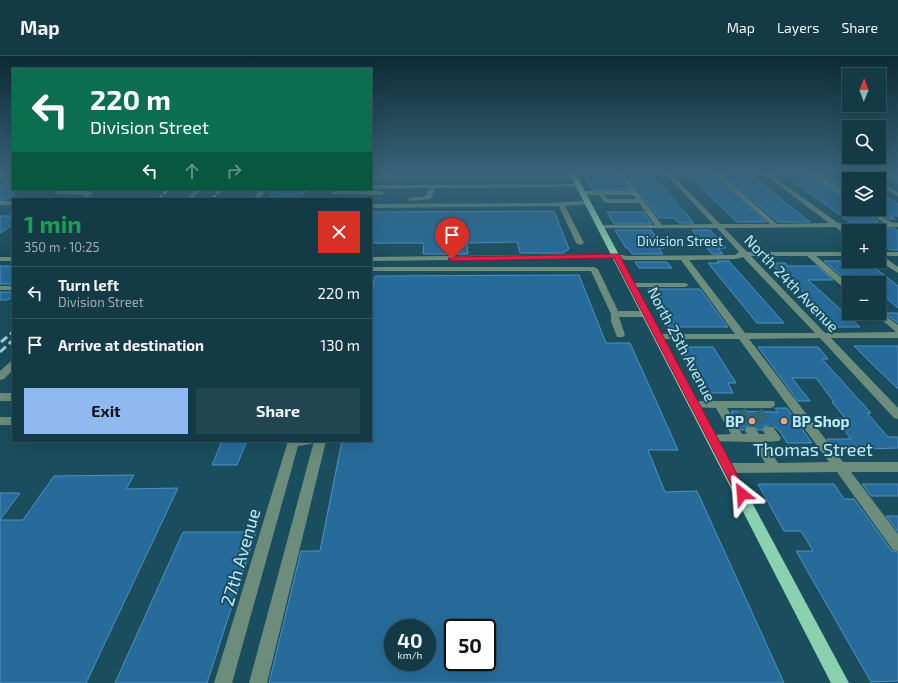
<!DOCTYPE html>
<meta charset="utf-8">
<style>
:root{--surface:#143a46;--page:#214551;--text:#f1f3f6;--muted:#9dadb3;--line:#33545f;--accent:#90b9f0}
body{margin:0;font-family:"Exo 2",sans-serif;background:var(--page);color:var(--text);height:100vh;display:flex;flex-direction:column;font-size:15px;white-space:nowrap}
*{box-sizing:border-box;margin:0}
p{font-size:13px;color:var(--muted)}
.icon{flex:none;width:22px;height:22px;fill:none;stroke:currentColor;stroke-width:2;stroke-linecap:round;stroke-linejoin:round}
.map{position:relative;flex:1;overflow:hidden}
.panel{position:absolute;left:12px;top:142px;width:360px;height:244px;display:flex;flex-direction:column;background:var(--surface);border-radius:0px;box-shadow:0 4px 16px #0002,0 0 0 1px var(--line)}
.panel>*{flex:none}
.top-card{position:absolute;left:12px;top:12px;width:360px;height:122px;border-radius:0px;box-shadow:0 4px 16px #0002,0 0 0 1px var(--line);background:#0b6e4f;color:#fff;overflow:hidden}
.needle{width:26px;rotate:1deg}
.fabs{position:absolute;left:842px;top:12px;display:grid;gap:8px}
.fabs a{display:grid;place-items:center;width:44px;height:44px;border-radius:0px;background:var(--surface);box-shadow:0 4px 16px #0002,0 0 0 1px var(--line);font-size:20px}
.speed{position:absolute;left:384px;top:563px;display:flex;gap:8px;font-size:20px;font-weight:700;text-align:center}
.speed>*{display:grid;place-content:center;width:52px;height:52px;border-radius:50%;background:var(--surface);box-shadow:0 4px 16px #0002,0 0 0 1px var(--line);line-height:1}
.speed small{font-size:10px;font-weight:400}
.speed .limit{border:2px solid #111;border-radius:6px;background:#fff;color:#111}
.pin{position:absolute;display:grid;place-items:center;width:34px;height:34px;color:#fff;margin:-41px -17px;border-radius:50% 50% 50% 0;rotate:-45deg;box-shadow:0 0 4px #0007}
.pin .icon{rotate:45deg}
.me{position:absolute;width:44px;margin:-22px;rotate:332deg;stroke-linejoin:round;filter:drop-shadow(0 0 3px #0008)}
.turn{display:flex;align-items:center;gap:14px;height:84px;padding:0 12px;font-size:18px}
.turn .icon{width:52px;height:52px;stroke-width:2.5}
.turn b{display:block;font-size:28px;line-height:34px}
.lanes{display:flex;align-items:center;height:38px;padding:0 12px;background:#0003;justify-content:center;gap:20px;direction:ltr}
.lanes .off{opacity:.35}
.round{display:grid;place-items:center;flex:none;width:42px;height:42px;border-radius:0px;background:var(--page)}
.summary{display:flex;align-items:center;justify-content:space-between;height:68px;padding:0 12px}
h1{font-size:24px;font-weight:700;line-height:30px;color:#1e9e55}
.primary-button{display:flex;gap:8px;margin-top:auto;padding:8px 12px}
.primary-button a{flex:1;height:46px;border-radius:0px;background:var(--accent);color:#111;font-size:16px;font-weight:700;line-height:46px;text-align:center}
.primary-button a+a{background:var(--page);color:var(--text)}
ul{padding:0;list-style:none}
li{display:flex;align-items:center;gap:12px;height:52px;padding:0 12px;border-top:1px solid var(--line)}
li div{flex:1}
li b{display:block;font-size:15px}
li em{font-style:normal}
header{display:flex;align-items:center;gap:24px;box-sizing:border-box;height:56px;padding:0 20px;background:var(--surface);border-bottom:1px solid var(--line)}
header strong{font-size:19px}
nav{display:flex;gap:22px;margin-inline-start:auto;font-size:14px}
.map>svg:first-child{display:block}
.building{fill:#276b9a;stroke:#4f91c2;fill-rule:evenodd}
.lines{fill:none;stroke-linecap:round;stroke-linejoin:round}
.minor-tunnel{stroke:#336575;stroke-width:12;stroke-dasharray:12 6;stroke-linecap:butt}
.minor{fill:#6c8d7c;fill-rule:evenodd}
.major{fill:#8bd1af;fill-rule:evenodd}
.rail-far1{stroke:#9ecbdb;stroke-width:2;stroke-dasharray:5 2.5;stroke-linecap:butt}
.rail{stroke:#9ecbdb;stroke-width:3;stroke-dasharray:8 4;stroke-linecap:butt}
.route{fill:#e11d48;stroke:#92132f}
.poi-dot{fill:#f2a07f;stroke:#1a4e5e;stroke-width:1.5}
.labels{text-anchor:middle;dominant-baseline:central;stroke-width:4;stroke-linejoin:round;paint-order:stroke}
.far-street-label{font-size:13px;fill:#bfeafa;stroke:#1a4e5e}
.street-label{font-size:15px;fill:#bfeafa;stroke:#1a4e5e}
.poi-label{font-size:15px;font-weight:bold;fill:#bfeafa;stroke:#1a4e5e;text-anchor:end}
.near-street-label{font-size:18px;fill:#bfeafa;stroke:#1a4e5e}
</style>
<header>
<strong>Map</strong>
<nav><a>Map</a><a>Layers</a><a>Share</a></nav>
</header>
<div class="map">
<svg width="898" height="627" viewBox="0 0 898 627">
<rect width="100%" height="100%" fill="#1a4e5e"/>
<!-- building -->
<g class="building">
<path d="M581,115H615L628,134H592Z"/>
<path d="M624,115H649L694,167H679L674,162H659Z"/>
<path d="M684,115H710L766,166H737Z"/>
<path d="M719,115H746L810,166H778Z"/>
<path d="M778,115H804L849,144V153H863L879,166H850Z"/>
<path d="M813,115H820L849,134V136Z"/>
<path d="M875,115H898V127Z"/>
<path d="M13,121V139L5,144H0V128Z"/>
<path d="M275,133H306L300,143H268Z"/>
<path d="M879,137L898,148V160H890L895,163H888L871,153H879Z"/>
<path d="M554,155L569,193L563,197H520L517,186L467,187L468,198H423L424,187H371V156Z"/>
<path d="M607,156H644L652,168H614Z"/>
<path d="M0,160H13V169L0,177Z"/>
<path d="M860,172H894L898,175V194H890L879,186V175H863Z"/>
<path d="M615,174H651L664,192H659L663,198H632L628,192H626Z"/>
<path d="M692,174H710L726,192H718L723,198H712Z"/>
<path d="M717,205H729L784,267H757L708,207H719Z"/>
<path d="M824,205H866L898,230V252L879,236V227H850Z"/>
<path d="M635,206H667L672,212H639Z"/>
<path d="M771,207H785L788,210H817L833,224H808L860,271H836L792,225H787Z"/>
<rect x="0" y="210" width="13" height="18"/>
<path d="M579,219L606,287H630L678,394H648L665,436L697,435L784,627H269L301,495H320L342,385H371V240L375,220ZM393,572H427V606H393ZM453,572H487V606H453Z"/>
<path d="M648,233H700L728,271H669Z"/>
<path d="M0,236H13V240L8,244H0Z"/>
<path d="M884,257H898V267Z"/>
<path d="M854,290H898V333L871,307Z"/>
<path d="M679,291H713L736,327H728L733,337H706L701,328H704L688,300H684Z"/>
<path d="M758,291H818L828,303H822L871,357H867L888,381H898V392L836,394L827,383H851L835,362H845L832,346H834L816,322H792L810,345H798Z"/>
<path d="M775,352H787L812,387H787L779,374L773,370H765L762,374H758L755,370H747L744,374H741L731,355L778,356Z"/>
<path d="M222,385H247L237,409H212Z"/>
<path d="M134,419L126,433L178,432L86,627H0V437H20L0,464H23L54,420Z"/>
<path d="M758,428H834L844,443H854L892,495L898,496V625L871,626L796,495H813L801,475H784Z"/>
<path d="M862,428H898V440H871Z"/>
<path d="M886,460H898V476Z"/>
<path d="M183,476H256L207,627H115Z"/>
</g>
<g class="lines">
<!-- minor-tunnel -->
<g class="minor-tunnel">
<path d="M740,355L751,374"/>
<path d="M757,356L769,374"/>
</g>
<!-- minor -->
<g class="minor">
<path d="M7,115H13V116L0,122V118Z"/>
<path d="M616,115H622L662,169L713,168L663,115H669L720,168H770L711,115H717L777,168L829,167L760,115H766L838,167H884L864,153C877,153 885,167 898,167V171H843L849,176V181L835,171L724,172L747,196H849V200H816L849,228V234H846L807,200H751L825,277L896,276L874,257H879V255L898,269V282H831L898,352V363L894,362L820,282L749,283L843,406H898V416H851L898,478V495L893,494L837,416L728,417L724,415L722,412L724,409L728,407H765L753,386L709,385L707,382L709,379L731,378L716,352L691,351L690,348L691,345H774L775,348L774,351L770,352H727L742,378H747L745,374L747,371H755L759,378H765L763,374L765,371H773L781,382L779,385L765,386L778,407L829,406L739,283H656L654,281L656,279L659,278H735L681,204H627L617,202L371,205V201L617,198L627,200L735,199L739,196L717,172H599V170L601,169H655L639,147H606L598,139H583L580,137L583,135H631ZM604,139H633L637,143H608ZM743,201L815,277H745L689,204L735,203Z"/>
<path d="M805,115H811L849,138V143Z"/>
<path d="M854,115H861L874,123H867Z"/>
<path d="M371,119H574L577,121L574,123H371Z"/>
<path d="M879,125L898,136V140L879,129Z"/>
<path d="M580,128L583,130L582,131L435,132L431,143L411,145L408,143L409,142L426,140L429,132L371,133V129Z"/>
<path d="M196,133H202L192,143H186Z"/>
<path d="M261,133H267L259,143H253Z"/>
<path d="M57,135H90L93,137L87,143H80L84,139L55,138V136Z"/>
<path d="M334,135H381L384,137L381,139L332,138L331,137Z"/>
<rect x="0" y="145" width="13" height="4"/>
<path d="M588,145L591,147L590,148L565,150L584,187L580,189L576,187L559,150L371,152V148L547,147Z"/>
<path d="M879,196H898V200H883L898,211V217L879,205Z"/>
<rect x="0" y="201" width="13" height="4"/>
<path d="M371,211H594L598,213L618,255H647L651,258L647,261H619L625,279L623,281H617L611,265V258L591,215H371Z"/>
<path d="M629,227H685L689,229L685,231H632L628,229Z"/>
<rect x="0" y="230" width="13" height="4"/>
<path d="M13,305V314L4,323L0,324V315L10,306Z"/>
<rect x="0" y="337" width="13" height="8"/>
<rect x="0" y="361" width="13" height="8"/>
<path d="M288,385H313L311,388L298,390L232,627H214Z"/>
<path d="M314,385H326L267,627H249Z"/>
</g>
<!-- major -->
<path class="major" d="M568,115H574L849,627H831Z"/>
<!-- rail-far1 -->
<g class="rail-far1">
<path d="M158,143L169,133"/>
<path d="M212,143L221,133"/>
</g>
<!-- rail -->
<g class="rail">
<path d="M1,286L13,276"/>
<path d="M0,296L13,284"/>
</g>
</g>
<!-- sky -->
<linearGradient id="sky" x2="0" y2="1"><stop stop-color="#0e2b34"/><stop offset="0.57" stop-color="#386379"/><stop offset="1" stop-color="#386379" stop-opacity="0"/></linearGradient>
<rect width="898" height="203" fill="url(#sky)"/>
<!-- route -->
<path class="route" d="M619,198L746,435L748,438L746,442L742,443L738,442L614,202L452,205L448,203L452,201Z"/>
<!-- markers -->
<g class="poi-dot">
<circle cx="752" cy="365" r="4"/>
<circle cx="784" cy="365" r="4"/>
</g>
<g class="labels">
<!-- far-street labels -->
<g class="far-street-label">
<text x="680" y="185">Division Street</text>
</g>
<!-- street labels -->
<g class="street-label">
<text transform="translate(792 227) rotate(46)">North 24th Avenue</text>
<text transform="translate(682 288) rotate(62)">North 25th Avenue</text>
</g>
<!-- poi labels -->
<g class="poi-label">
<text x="744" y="365">BP</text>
<text x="792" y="365" text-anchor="start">BP Shop</text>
</g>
<!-- near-street labels -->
<g class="near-street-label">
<text x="813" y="393">Thomas Street</text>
<text transform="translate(240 501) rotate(-74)">27th Avenue</text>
</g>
</g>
</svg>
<div class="fabs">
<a><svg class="needle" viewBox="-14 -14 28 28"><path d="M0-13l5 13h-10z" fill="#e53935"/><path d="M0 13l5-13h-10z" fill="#9dadb3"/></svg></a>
<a><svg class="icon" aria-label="search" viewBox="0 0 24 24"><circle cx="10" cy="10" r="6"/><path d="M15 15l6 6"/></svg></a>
<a><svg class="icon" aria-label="layers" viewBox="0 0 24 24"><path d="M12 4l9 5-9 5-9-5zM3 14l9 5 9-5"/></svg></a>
<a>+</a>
<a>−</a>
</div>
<div class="speed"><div>40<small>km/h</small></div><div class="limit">50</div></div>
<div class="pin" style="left:452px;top:203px;background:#d93025"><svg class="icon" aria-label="arrive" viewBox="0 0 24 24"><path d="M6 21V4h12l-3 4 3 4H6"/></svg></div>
<svg class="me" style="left:742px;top:438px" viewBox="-20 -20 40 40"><path d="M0-17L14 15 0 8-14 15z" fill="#e11d48" stroke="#fff" stroke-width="4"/></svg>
<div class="top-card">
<div class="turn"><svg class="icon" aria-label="left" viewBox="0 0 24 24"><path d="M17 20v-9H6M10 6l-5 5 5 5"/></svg><div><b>220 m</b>Division Street</div></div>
<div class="lanes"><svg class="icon" aria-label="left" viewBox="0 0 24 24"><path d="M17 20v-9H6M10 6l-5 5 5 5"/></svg><svg class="icon off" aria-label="ahead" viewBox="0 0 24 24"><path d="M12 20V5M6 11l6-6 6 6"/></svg><svg class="icon off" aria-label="right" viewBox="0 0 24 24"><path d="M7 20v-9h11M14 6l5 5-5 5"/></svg></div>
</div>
<section class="panel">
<div class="summary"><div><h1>1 min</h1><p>350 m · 10:25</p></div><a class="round" style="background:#d93025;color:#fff"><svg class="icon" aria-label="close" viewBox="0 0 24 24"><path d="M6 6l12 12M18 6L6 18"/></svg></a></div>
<ul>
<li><svg class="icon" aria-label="left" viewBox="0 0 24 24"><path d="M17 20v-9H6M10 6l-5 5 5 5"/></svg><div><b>Turn left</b><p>Division Street</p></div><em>220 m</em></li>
<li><svg class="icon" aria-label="arrive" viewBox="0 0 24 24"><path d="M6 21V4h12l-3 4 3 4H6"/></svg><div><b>Arrive at destination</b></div><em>130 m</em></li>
</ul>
<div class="primary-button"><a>Exit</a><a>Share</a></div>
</section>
</div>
